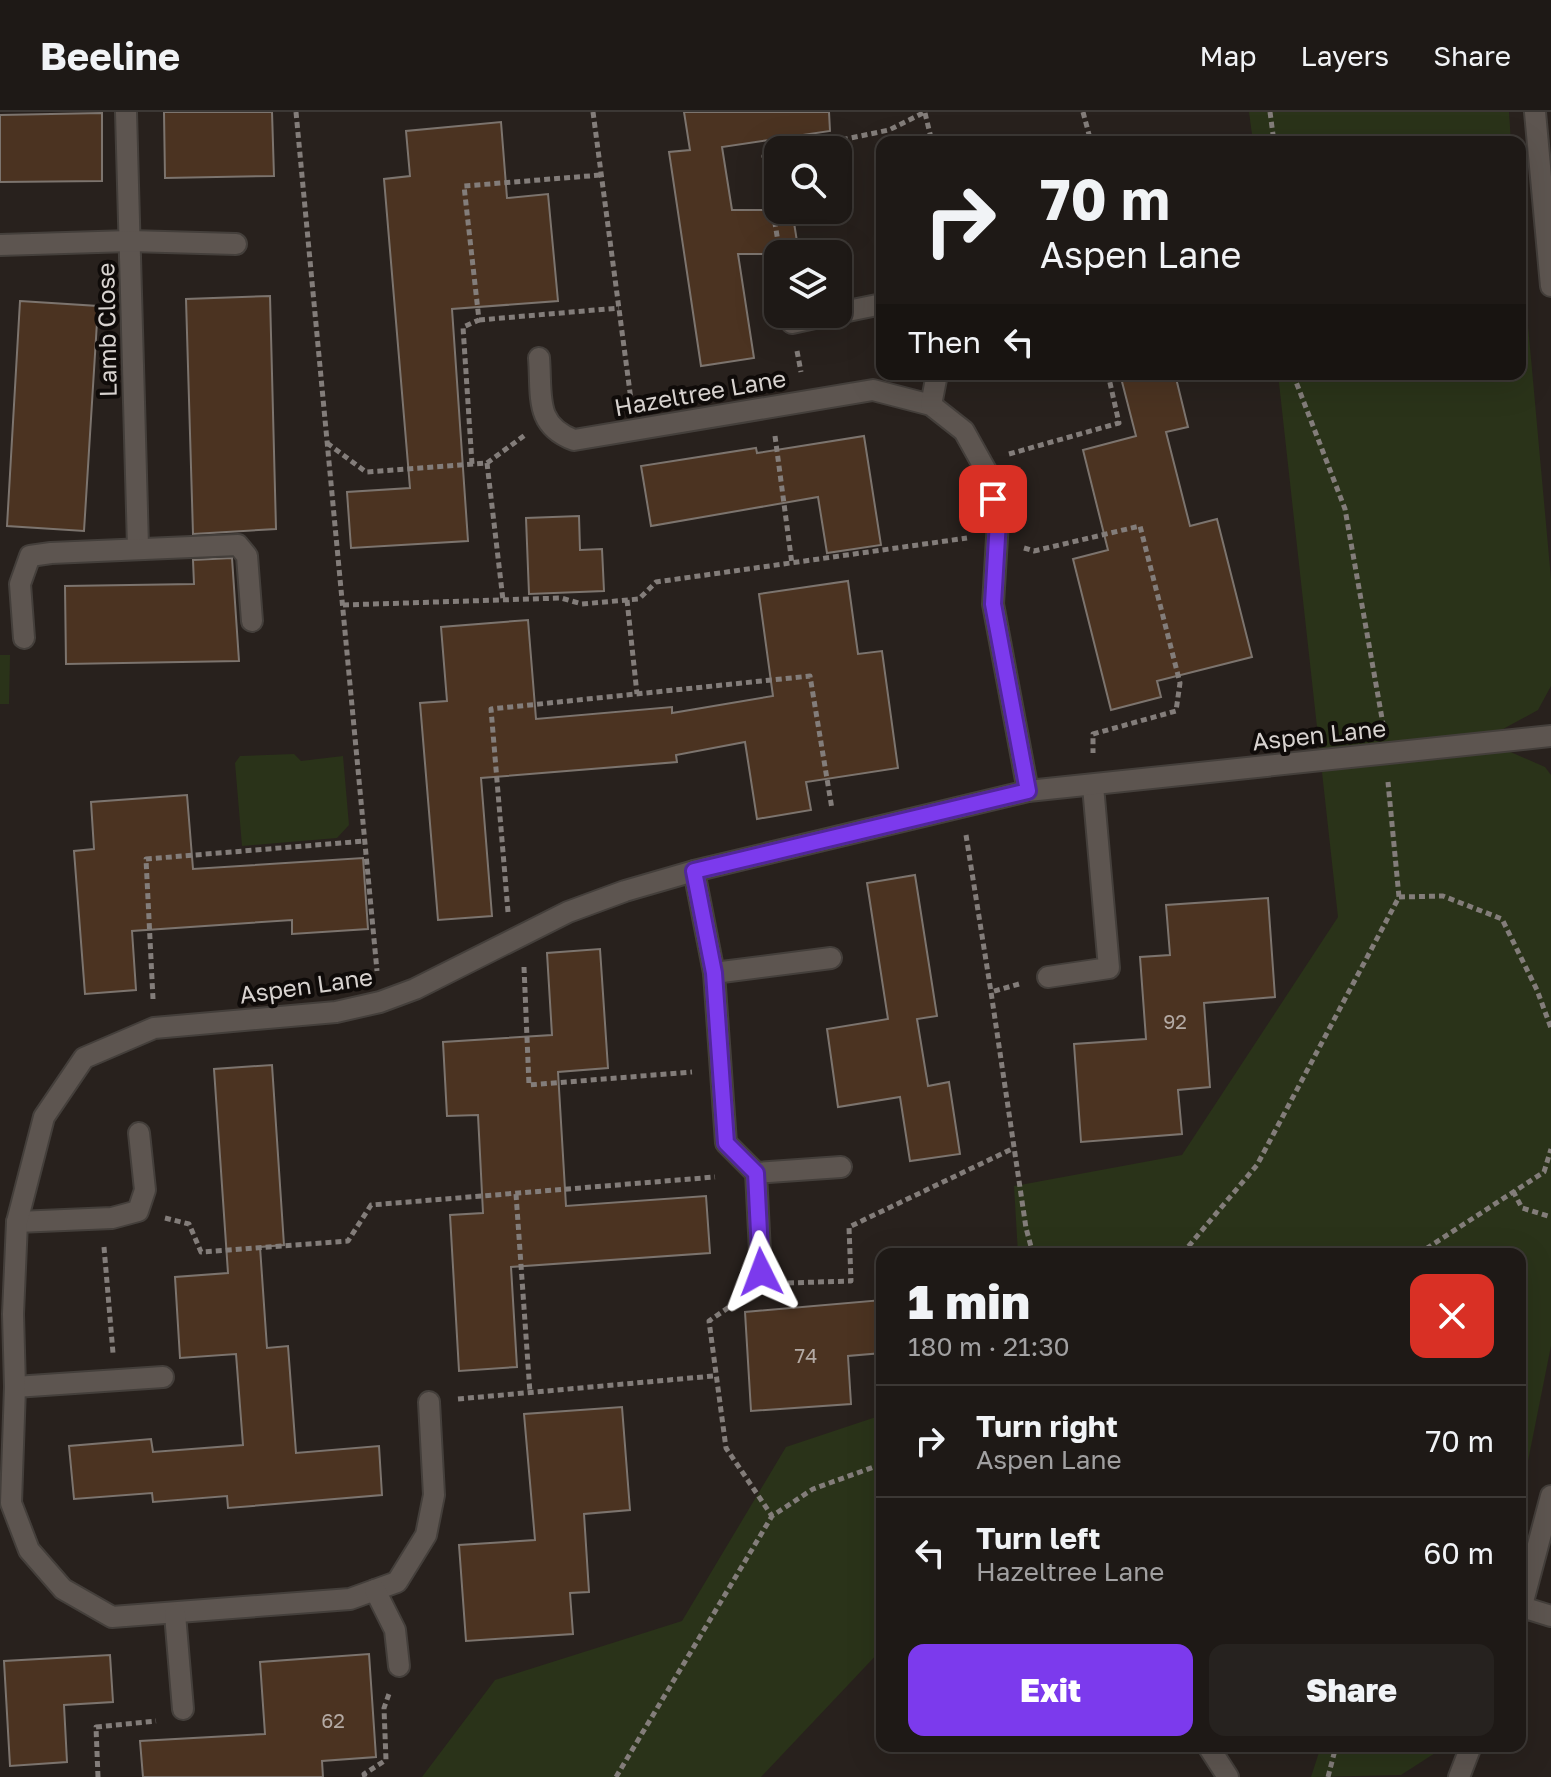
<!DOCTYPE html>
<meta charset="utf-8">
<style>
:root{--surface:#1e1916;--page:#26221f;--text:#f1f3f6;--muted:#a1a0a1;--line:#3c3835;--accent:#7c3aed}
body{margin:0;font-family:"Golos Text",sans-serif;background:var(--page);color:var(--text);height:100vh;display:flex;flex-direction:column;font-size:30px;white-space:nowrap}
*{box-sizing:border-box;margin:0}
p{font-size:26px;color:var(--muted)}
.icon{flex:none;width:44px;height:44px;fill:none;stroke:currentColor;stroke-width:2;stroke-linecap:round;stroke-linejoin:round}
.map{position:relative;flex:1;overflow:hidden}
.details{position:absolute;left:876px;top:1136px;width:650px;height:504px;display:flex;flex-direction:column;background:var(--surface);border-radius:16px;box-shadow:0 8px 32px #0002,0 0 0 2px var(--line)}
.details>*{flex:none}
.banner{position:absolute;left:876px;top:24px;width:650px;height:244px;border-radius:16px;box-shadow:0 8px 32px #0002,0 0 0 2px var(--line);background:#1e1916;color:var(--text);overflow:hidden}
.controls{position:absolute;left:764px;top:24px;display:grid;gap:16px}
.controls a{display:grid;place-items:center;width:88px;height:88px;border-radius:16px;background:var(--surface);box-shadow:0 8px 32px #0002,0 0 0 2px var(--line);font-size:40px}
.pin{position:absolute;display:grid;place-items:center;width:68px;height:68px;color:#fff;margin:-34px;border-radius:16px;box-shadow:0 4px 12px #0006}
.me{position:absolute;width:88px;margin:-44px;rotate:357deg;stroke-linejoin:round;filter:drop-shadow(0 0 6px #0008)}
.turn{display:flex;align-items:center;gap:28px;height:168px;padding:0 32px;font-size:36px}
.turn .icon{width:104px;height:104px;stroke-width:2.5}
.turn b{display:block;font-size:56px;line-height:68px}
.then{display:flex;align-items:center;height:76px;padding:0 32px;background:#0003;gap:16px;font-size:30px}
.round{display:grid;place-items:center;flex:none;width:84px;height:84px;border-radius:16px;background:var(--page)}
.head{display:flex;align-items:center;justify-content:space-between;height:136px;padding:0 32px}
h1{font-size:48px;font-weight:800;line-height:60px}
.button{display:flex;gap:16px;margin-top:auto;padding:16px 32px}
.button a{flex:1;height:92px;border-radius:16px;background:var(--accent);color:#fff;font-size:32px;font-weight:800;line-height:92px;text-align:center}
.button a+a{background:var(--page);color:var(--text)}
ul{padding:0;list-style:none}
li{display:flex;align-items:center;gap:24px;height:112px;padding:0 32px;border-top:2px solid var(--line)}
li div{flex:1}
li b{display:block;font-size:30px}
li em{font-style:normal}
header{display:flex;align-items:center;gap:48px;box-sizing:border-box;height:112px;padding:0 40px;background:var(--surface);border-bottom:2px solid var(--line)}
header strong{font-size:38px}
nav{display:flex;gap:44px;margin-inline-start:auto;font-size:28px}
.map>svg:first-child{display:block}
.green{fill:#2a3319}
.building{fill:#4b3321;stroke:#7c746e;stroke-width:2}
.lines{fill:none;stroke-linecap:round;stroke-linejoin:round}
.minor-casing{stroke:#443f3b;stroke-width:24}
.path{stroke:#837d7a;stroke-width:5;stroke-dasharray:6 4;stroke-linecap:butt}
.minor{stroke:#5d5550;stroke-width:20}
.route-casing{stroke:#51269a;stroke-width:20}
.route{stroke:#7c3aed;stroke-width:14}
.labels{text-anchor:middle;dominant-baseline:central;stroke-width:8;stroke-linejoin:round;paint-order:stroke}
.number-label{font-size:20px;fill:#b4aaa4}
.street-label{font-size:24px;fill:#d7d2cf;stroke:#0f0b09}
</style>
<header>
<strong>Beeline</strong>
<nav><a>Map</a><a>Layers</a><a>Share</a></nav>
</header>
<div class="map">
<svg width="1551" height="1665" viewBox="0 0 1551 1665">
<rect width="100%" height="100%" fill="#28211d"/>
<!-- green -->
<g class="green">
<path d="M1249,0H1509L1511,30H1253Z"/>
<path d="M1520,125L1551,467V574L1538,598L1483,628L1545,655L1551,663V1234L1520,1389V1142H1018L1014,1074L1182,1043L1338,805L1278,262H1520Z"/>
<path d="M0,543H10L9,592H0Z"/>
<path d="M294,642L301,649L343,644L349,713L337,726L242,734L235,651L240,644Z"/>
<path d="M882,1303V1537L761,1665H422L495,1568L682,1509L786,1335Z"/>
<path d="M1321,1634H1446L1401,1663L1311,1665Z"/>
</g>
<!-- building -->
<g class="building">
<path d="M164,0H272L274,64L165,66Z"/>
<path d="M684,0H829L830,19L722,35L732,98H792L799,142H738L754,246L701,254L669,40L690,38Z"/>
<path d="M102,1V69L0,70V3Z"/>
<path d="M501,10L507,86L548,82L558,189L452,197L468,429L351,436L347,380L410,376L384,67L410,64L406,19Z"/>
<path d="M270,184L276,417L193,422L186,187Z"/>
<path d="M20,189L98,194L84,419L7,414Z"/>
<path d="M1120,262H1175L1188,315L1166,320L1190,414L1217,407L1252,545L1157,569L1161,585L1111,598L1073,447L1108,438L1083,338L1136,324Z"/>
<path d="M864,324L881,433L827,441L818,385L651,414L641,354L756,336L757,341Z"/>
<path d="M579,404L580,438L602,437L604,479L529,482L526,406Z"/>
<path d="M232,446L239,549L66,552L65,474L194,472L193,448Z"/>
<path d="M848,469L858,542L882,539L898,656L806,670L811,698L757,707L745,630L676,643L677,650L481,666L492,804L438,808L420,591L447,589L441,515L528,508L536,607L672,595V601L773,584L759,482Z"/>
<path d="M187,683L193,757L363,746L368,817L292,822V808L132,819L136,878L85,882L74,739L94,737L91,690Z"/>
<path d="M915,763L937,904L917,907L928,974L949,970L960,1042L910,1049L900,985L838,995L827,917L888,907L867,771Z"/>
<path d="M1268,786L1275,885L1204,891L1210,975L1178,978L1182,1022L1081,1030L1074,932L1146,927L1140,845L1170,843L1166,793Z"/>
<path d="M600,837L608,956L558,960L566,1094L706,1084L710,1141L511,1155L517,1255L459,1259L450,1103L483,1101L478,1003L447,1004L443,930L552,923L547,841Z"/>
<path d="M272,953L284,1133L260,1135L267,1236L288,1234L296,1341L379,1334L382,1383L228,1396L227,1384L153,1390L152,1381L74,1387L69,1334L151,1327L153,1340L243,1333L236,1242L180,1246L175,1165L228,1161L214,957Z"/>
<path d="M882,1188V1241L848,1244L851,1292L751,1299L745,1200Z"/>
<path d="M622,1295L630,1398L584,1402L589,1480L570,1481L573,1522L466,1529L459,1433L535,1428L524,1302Z"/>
<path d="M369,1542L376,1645L322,1649L323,1665H143L140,1629L265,1622L260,1550Z"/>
<path d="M110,1543L113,1590L64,1593L67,1650L10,1654L4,1549Z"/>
</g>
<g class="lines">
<defs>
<g id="minor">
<path d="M126,0L138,435"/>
<path d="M1535,0L1551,174"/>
<path d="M0,133L130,129L236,132"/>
<path d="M838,201L882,192"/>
<path d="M792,211L833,202"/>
<path d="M539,246C542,284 534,313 574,328L873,278L931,293L964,319L989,364L998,409L993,492L1028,679"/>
<path d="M931,293L937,262"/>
<path d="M24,526L20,472L30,444L51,441L238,433L247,444L252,509"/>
<path d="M694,759L714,861L726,1031L756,1061L761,1160"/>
<path d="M714,861L831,846"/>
<path d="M1048,865L1109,856L1093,674"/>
<path d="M756,1061L841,1055"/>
<path d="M17,1110L112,1106L138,1099L145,1078L139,1021"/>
<path d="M15,1275L163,1265"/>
<path d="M429,1290L434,1383L426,1423L397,1470L350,1487L112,1505L63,1477L29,1438L11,1391L15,1275L13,1202L17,1110L44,1005L84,946L154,916L336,900L380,890L415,877L568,800L625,779L694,759L1028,679L1551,624"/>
<path d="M375,1478L395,1518L399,1554"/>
<path d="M1522,1495L1551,1504"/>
<path d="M1520,1501L1551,1384"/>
<path d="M175,1502L183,1597"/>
<path d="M1208,1634L1228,1665"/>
<path d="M1459,1665L1471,1634"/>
</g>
</defs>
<!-- minor casing -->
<use href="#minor" class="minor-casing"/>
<!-- path -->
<g class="path">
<path d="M296,0L377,859"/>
<path d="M593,0L631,288"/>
<path d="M1083,0L1091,30"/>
<path d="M1270,0L1274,30"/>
<path d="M925,1L932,30"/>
<path d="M793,38L889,18L925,0"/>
<path d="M778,41L764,44L780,142"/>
<path d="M479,208L619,196"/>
<path d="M797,239L801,260"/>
<path d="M1293,262L1345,397L1383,612"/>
<path d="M775,324L792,452"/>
<path d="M327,331L366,360L487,351L503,488"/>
<path d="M1009,342L1119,311L1108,262"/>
<path d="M487,351L525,323"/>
<path d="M472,352L463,215L479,208L464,74L601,63"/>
<path d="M1024,436L1034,439L1140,414L1180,571L1176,599L1093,622V641"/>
<path d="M627,488L637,582"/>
<path d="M343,493L561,486L582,492L639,487L656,470L967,426"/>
<path d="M966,723L991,880"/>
<path d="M1399,785L1443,784L1502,807L1537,878L1551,916"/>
<path d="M508,800L491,597L810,564L832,697"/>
<path d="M524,855L529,973L692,960"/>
<path d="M1019,872L991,880L1026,1116L1033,1142"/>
<path d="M153,887L146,747L365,729"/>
<path d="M1513,1079L1522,1096L1551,1105"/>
<path d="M516,1082L530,1281"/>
<path d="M165,1106L189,1112L201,1140L348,1129L371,1093L715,1065"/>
<path d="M104,1135L113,1241"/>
<path d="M1182,1142L1257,1053L1399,785L1388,670"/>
<path d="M1418,1142L1544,1060L1551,1037"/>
<path d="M788,1171L851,1169L849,1115L1014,1036"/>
<path d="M745,1184L709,1209L726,1336L772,1404"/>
<path d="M458,1287L713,1264"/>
<path d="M98,1665L96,1615L156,1609"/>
<path d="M365,1665L364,1662L386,1648L384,1596L390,1579"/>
<path d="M616,1665L772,1404L813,1377L882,1352"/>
<path d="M1328,1665L1336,1634"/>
</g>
<!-- minor -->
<use href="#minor" class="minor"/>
</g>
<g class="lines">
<defs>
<path id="route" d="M761,1160L756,1061L726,1031L714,861L694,759L1028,679L993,492L998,409L993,387"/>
</defs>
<!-- route casing -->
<use href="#route" class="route-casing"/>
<!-- route -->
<use href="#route" class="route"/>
</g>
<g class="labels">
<!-- number labels -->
<g class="number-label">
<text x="1175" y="909">92</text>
<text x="806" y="1243">74</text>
<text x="333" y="1608">62</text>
</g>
<!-- street labels -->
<g class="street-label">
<text transform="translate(106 218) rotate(-91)">Lamb Close</text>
<text transform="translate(700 280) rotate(-10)">Hazeltree Lane</text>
<text transform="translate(1319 622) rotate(-6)">Aspen Lane</text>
<text transform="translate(306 873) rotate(-8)">Aspen Lane</text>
</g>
</g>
</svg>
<div class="controls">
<a><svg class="icon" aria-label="search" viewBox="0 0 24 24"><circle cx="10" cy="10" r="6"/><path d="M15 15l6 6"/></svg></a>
<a><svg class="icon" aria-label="layers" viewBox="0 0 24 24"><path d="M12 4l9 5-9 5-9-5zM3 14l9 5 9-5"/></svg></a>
</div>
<div class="pin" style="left:993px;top:387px;background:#d93025"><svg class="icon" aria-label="arrive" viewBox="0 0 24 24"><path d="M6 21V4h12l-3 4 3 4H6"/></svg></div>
<svg class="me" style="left:761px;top:1160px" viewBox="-20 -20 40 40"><path d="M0-17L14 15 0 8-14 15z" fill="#7c3aed" stroke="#fff" stroke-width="4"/></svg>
<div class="banner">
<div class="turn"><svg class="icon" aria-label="right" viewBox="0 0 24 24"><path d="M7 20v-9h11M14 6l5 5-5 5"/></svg><div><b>70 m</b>Aspen Lane</div></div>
<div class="then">Then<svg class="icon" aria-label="left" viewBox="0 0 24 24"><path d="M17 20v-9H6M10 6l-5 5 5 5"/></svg></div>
</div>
<section class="details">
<div class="head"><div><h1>1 min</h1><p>180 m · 21:30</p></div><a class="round" style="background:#d93025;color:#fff"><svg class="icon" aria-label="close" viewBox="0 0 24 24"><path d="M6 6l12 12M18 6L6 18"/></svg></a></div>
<ul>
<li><svg class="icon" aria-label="right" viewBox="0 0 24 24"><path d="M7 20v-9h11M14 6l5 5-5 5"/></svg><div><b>Turn right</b><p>Aspen Lane</p></div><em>70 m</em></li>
<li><svg class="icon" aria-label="left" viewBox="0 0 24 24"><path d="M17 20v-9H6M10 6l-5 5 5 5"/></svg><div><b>Turn left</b><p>Hazeltree Lane</p></div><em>60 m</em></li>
</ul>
<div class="button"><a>Exit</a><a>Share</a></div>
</section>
</div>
